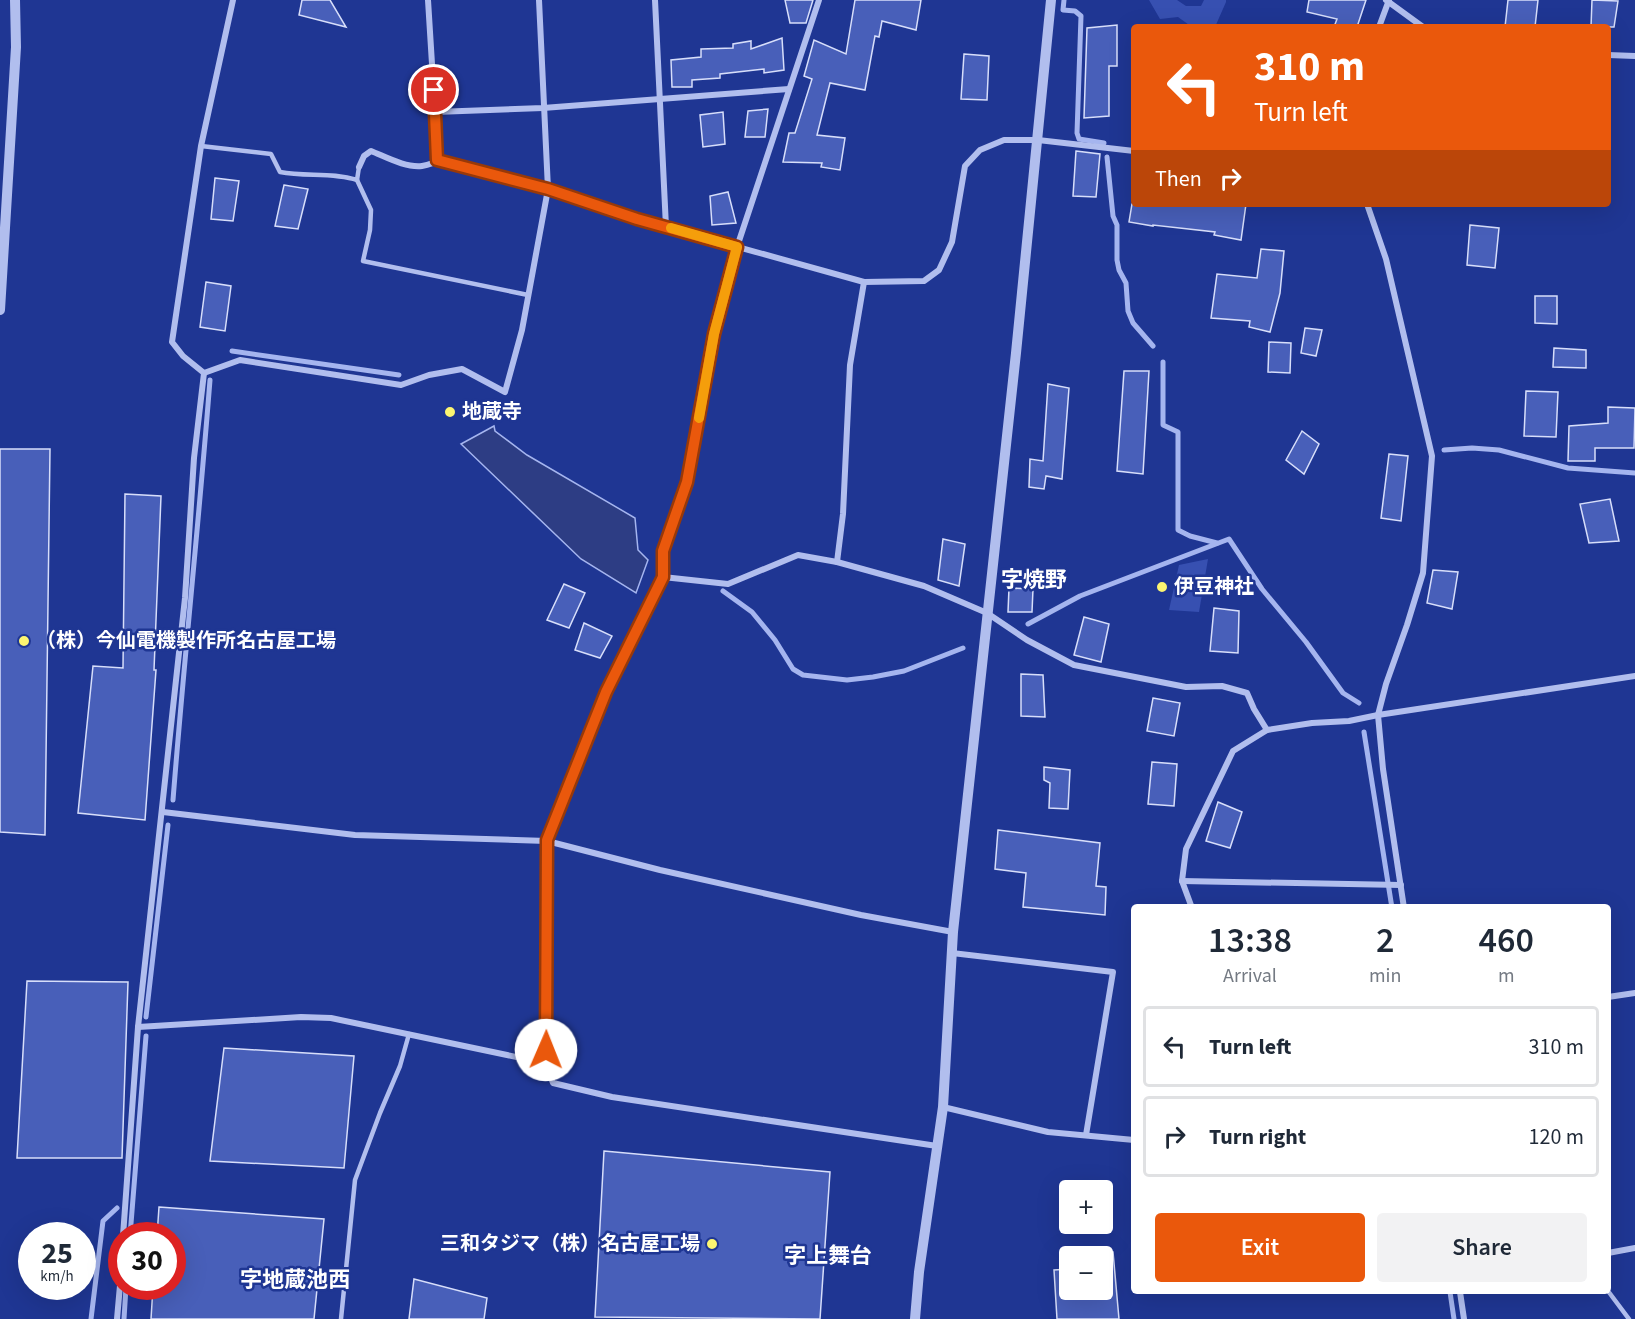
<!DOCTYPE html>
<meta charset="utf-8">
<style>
:root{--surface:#fff;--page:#f2f2f3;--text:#1f2937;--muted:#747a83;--line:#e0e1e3;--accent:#ea580c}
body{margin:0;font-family:"Source Sans 3","Noto Sans JP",sans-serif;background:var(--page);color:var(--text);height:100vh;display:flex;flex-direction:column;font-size:22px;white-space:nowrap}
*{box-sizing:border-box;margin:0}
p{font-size:20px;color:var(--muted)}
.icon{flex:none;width:33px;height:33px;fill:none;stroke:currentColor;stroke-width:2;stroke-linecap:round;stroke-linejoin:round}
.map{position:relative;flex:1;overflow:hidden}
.details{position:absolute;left:1131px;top:904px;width:480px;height:390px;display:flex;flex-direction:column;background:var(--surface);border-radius:6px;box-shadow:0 6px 24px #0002}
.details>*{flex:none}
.banner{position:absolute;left:1131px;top:24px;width:480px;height:183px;border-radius:6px;box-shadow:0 6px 24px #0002;background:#ea580c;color:#fff;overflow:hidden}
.buttons{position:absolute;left:1059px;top:1180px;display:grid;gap:12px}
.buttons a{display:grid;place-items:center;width:54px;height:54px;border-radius:6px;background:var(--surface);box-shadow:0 6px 24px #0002;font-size:30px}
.speed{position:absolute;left:18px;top:1222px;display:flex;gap:12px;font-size:30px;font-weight:700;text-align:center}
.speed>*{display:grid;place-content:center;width:78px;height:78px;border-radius:50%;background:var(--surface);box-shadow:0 6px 24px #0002;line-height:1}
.speed small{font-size:15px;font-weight:400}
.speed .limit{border:9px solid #d22;background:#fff;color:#111}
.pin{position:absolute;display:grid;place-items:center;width:51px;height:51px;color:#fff;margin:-26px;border:3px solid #fff;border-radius:50%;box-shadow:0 2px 6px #0007}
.me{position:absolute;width:66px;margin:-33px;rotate:1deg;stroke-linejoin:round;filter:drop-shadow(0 0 4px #0008)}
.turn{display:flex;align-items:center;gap:21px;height:126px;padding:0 24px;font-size:27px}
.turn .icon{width:78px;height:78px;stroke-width:2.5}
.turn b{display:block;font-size:42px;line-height:51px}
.then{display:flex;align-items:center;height:57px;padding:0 24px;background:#0003;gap:12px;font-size:22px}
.eta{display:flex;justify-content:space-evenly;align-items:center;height:102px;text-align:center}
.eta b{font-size:36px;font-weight:600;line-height:42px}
.action{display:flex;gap:12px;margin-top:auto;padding:12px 24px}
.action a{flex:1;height:69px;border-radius:6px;background:var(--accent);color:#fff;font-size:24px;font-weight:600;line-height:69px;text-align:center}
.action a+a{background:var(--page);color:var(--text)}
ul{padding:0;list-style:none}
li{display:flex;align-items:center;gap:18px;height:81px;margin:0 12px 9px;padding:0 12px;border:3px solid var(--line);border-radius:6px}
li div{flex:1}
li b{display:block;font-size:22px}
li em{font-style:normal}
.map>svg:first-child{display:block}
.green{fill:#3750b1}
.water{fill:#2d3d84;stroke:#a5b5ef;stroke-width:1.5}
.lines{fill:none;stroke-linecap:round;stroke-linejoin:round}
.stream{stroke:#a5b5ef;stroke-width:5}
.building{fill:#485fb9;stroke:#d7defa;stroke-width:1.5}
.service{stroke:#b1beee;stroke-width:4.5}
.minor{stroke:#b1beee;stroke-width:6}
.tertiary{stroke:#b1beee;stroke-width:10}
.route-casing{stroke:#983908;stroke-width:15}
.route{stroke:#ea580c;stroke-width:10}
.slow{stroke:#f59e0b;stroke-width:10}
.poi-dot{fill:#fcf571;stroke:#1f3693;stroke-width:2}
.labels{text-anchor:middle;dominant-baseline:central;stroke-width:5;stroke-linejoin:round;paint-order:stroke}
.poi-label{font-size:20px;font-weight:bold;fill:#fff;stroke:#1f3693;text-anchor:start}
.quarter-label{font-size:22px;font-weight:bold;fill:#fff;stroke:#1f3693}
</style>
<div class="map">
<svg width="1635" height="1319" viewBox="0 0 1635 1319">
<rect width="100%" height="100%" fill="#1f3693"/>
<!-- green -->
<g class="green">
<path d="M1149,0H1177L1186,6H1201L1204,0H1226V2L1215,27H1192L1178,17L1160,19Z"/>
<path d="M1208,559L1199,612L1169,610L1179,565Z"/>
</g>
<!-- water -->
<path class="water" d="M494,426L495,431L527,455L635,518L638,550L648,560L636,593L581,559L461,444Z"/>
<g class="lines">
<!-- stream -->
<g class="stream">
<path d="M1064,0L1063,10L1075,11L1081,16L1077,133L1079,139L1104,143"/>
<path d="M1107,157L1113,216L1117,225V260L1119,270L1126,283L1128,311L1133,323L1153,346"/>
<path d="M232,351L399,375"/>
<path d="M1163,362V425L1178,432V530L1190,536L1217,543"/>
<path d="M1444,450L1472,448L1499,450L1568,468L1635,473"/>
<path d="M723,591L752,612L775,640L793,669L803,675L847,680L873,677L904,671L963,648"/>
<path d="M1028,624L1080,596L1229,539L1262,589L1306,642L1343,693L1359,703"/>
<path d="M1364,732L1392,908"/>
<path d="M173,800C184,660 199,521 210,380"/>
<path d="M146,1017L168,825"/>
<path d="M130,1236L146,1036"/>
<path d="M1450,1292L1454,1319"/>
<path d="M91,1319L103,1221L117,1208"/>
<path d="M124,1319L126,1287"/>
</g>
</g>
<!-- building -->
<g class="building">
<path d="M302,0H330L346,27L299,15Z"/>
<path d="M785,0H813L806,23H790Z"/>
<path d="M855,0H921L916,30L882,21L879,37L875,36L865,90L830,83L817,135L845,138L840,170L821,167L822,163L783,162L789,133H795L812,79L804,76L814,40L846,54Z"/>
<path d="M1309,0H1366L1357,27H1334L1337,19L1307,12Z"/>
<path d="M1508,0H1538L1535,27H1505Z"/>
<path d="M1592,0L1618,1L1614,27H1591Z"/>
<path d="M1117,25V66H1109V116L1084,118L1087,28Z"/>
<path d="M782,38L784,70L764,73V69L720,74V78L692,80V87H672L671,60L701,57V49L733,48V44L751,41V49Z"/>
<path d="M964,54L989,56L987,100L961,99Z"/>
<path d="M768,109L765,137H745L748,111Z"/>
<path d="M723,112L725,144L703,147L700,115Z"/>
<path d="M1076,151L1100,154L1096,197L1073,196Z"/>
<path d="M215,178L239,181L233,221L211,219Z"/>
<path d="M284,185L308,189L298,229L275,226Z"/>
<path d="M728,192L736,223L712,225L710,196Z"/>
<path d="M1132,204H1246L1241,240L1214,235L1215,232L1153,225V226L1129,222Z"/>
<path d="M1470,225L1499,228L1495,268L1467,265Z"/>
<path d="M1261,249L1284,251L1280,293L1270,332L1249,327L1250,321L1211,318L1217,274L1257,278Z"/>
<path d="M206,282L231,286L225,331L200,327Z"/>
<path d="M1535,296H1557V324L1535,323Z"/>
<path d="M1305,328L1322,330L1316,356L1301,353Z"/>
<path d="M1269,342L1291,343L1290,373L1268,372Z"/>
<path d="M1554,348L1586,350V368L1553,367Z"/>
<path d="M1124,371H1149L1143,474L1117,471Z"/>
<path d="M1048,384L1069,388L1062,479L1046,476L1044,489L1029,487L1030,459L1043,461Z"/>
<path d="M1526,391L1558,392L1556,437L1524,436Z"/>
<path d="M1608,407L1635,408L1634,448H1595V461H1568L1569,426L1608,423Z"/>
<path d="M1302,431L1319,444L1304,474L1286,460Z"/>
<path d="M0,449H50L45,835L0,832Z"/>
<path d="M1389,454L1408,456L1401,521L1381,518Z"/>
<path d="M125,494L161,496L154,670H156L145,820L78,813L93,666L123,668Z"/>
<path d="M1610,499L1619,541L1589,543L1580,504Z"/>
<path d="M943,539L965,544L959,586L938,580Z"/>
<path d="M1433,570L1458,572L1452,609L1427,603Z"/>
<path d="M564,584L585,593L569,628L547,620Z"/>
<path d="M1009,588L1033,589L1032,612H1008Z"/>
<path d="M1214,608L1239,611L1238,653L1210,651Z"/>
<path d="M1084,617L1109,624L1101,662L1074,655Z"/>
<path d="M584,623L612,636L600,658L575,650Z"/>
<path d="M1021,674L1043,675L1045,717L1021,716Z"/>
<path d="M1153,698L1180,703L1174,736L1147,731Z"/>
<path d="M1152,762L1177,764L1174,806L1148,804Z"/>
<path d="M1044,767L1070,770L1068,809L1049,808L1050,783L1044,780Z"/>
<path d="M1218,802L1242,812L1230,848L1206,841Z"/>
<path d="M998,830L1100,843L1096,886L1106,887L1105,915L1023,907L1026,873L995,869Z"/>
<path d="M27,981L128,982L122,1158H17Z"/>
<path d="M224,1048L354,1056L344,1168L210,1161Z"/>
<path d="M604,1151L830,1172L820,1319L595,1317Z"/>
<path d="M159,1207L324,1219L314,1319H151L153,1287H172V1236H157Z"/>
<path d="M1102,1252H1113L1119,1319H1057L1054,1270L1070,1269V1290H1102Z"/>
<path d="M414,1279L487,1298L484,1319H409Z"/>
</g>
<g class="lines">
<!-- service -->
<g class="service">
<path d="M201,146L271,154L280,172C306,177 332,172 357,180L359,167"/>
<path d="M357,180L371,210L370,230L363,261L528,295"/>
<path d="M1608,1291L1629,1319"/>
<path d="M341,1319L355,1180L380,1113L400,1066L409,1034"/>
</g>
<!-- minor -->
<g class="minor">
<path d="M428,0L435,112L543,108L789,89"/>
<path d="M655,0L666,227"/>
<path d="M819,0L737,247L714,334L687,482L663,551V577L606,692L547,841L545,1063L553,1083L612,1097L937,1146"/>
<path d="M1386,0L1423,27"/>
<path d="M1379,27L1389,0"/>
<path d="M1608,55L1635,56"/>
<path d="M435,112L437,160"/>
<path d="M359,167L364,156L371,151C386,157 406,168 422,166C436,164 432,159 450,163L548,189L637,219L864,282L924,281L939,270L952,242L965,166L980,150L1004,140H1038L1134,151"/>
<path d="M1367,204L1386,259L1432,456L1423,573L1407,625L1386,684L1378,715L1383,769L1404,908"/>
<path d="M204,373L240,360L401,385L429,375L462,369L505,392L522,330L548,189L539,0"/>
<path d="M837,562L843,514L850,365L864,282"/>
<path d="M663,577L728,584L798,555L837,562L924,586L987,613L1027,640L1074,665L1186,687L1222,686L1247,693L1254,709L1267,730"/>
<path d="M163,812L355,835L547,841L660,870L861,915L953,932"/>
<path d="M1182,881L1401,885"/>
<path d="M1192,908L1182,881L1186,849L1233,751L1267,730L1312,723L1349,721L1378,715L1635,676"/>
<path d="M952,953L1113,972L1086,1135"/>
<path d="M1608,997L1635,993"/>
<path d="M138,1027L301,1017L331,1018L545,1063"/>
<path d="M943,1107L1048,1132L1134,1140"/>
<path d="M123,1236L138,1027L185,598L194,458L204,373L183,356L172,342L201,146L233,0"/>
<path d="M1608,1253L1635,1248"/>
<path d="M1460,1292L1464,1319"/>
<path d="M117,1319L122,1263"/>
</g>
<!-- tertiary -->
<g class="tertiary">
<path d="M0,310L16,47L15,0"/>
<path d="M915,1319L919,1272L943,1107L953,932L1016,353L1051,0"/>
</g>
</g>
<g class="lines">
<defs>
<path id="route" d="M434,90L437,160L548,189L637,219L737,247L714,334L687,482L663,551V577L606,692L547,840L546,1050"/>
</defs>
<!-- route casing -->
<use href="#route" class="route-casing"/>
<!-- route -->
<use href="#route" class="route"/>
<!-- slow -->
<path class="slow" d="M671,228L737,247L714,334L699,418"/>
</g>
<!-- markers -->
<g class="poi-dot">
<circle cx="450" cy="412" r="6"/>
<circle cx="1162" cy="587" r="6"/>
<circle cx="24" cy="641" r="6"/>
<circle cx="712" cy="1244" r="6"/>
</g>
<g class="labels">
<!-- poi labels -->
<g class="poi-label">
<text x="462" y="412">地蔵寺</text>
<text x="1174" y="587">伊豆神社</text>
<text x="36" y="641">（株）今仙電機製作所名古屋工場</text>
<text x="700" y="1244" text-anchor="end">三和タジマ（株）名古屋工場</text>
</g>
<!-- quarter labels -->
<g class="quarter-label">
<text x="1034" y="580">字焼野</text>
<text x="828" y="1256">字上舞台</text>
<text x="295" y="1280">字地蔵池西</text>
</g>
</g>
</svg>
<div class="buttons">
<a>+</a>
<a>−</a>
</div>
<div class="speed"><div>25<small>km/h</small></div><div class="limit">30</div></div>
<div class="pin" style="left:434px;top:90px;background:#d93025"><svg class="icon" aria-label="arrive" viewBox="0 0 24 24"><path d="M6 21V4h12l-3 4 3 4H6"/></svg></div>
<svg class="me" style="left:546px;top:1050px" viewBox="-20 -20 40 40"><circle r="19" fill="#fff"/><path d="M0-13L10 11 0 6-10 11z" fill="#ea580c"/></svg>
<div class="banner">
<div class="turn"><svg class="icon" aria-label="left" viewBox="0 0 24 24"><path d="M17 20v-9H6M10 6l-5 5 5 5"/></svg><div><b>310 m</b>Turn left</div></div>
<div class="then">Then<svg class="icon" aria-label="right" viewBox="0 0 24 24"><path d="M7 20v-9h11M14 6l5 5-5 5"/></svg></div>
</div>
<section class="details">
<div class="eta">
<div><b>13:38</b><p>Arrival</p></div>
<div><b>2</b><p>min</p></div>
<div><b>460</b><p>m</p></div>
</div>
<ul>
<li><svg class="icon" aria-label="left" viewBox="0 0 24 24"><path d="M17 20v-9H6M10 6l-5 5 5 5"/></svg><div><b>Turn left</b></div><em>310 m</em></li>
<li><svg class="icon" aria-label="right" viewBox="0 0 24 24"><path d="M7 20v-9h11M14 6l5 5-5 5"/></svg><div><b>Turn right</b></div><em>120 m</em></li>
</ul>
<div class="action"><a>Exit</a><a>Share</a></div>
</section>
</div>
